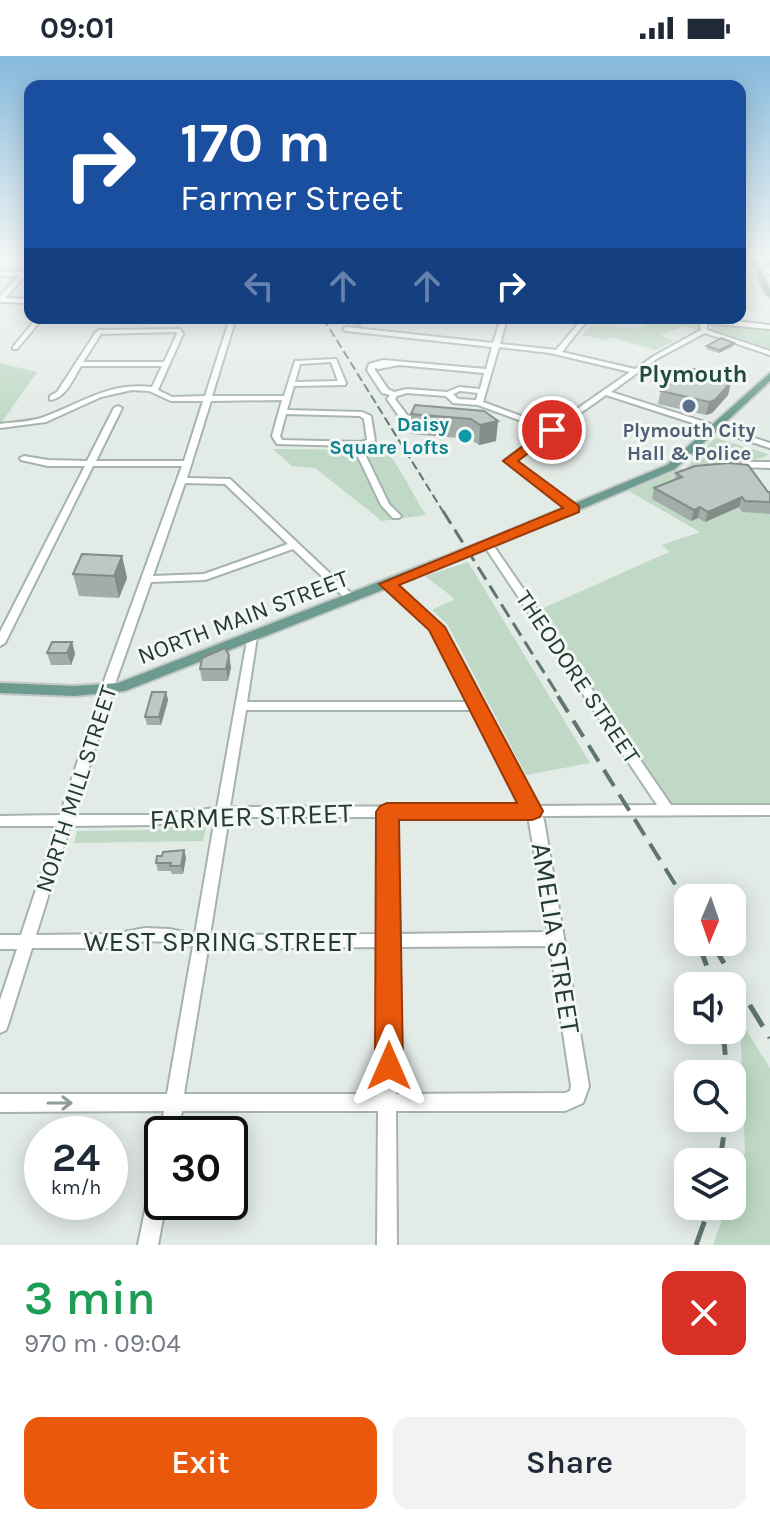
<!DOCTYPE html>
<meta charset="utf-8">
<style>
:root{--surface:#fff;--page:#f2f2f3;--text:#1f2937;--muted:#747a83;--accent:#ea580c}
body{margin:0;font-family:Karla,sans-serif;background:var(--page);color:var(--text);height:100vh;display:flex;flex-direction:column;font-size:30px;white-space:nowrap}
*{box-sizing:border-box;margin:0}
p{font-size:26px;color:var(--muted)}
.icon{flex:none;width:44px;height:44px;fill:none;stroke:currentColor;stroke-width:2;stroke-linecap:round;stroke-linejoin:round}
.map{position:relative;height:1189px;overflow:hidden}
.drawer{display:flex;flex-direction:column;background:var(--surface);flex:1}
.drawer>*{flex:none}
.top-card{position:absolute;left:24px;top:24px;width:722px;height:244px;border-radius:16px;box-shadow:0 4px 20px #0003;background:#1a4fa0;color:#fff;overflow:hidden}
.needle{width:52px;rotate:182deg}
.fabs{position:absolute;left:674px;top:828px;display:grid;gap:16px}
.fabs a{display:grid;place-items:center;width:72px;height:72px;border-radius:16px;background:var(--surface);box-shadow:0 4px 20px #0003;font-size:40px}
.speed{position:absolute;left:24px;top:1060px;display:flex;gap:16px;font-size:40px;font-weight:700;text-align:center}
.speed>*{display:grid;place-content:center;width:104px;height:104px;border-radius:50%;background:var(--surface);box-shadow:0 4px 20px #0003;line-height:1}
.speed small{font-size:20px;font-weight:400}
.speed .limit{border:4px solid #111;border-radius:12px;background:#fff;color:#111}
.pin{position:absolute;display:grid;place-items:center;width:68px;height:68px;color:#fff;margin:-34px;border:4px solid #fff;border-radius:50%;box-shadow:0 2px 8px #0007}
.me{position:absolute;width:88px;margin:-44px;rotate:0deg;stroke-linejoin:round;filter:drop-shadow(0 0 6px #0008)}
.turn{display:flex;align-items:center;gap:28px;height:168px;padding:0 24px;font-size:36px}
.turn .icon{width:104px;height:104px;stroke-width:2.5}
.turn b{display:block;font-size:56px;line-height:68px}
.lanes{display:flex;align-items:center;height:76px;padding:0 24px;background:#0003;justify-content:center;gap:40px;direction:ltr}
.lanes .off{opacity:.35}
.round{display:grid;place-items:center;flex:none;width:84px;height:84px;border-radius:16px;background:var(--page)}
.headline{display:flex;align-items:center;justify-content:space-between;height:136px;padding:0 24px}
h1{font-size:48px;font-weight:600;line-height:60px;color:#1e9e55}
.cta{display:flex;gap:16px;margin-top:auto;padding:16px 24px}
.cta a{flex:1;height:92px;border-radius:16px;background:var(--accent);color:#fff;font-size:32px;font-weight:600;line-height:92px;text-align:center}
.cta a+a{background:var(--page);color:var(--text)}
.status{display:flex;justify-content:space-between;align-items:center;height:56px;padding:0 40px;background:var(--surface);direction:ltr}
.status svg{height:22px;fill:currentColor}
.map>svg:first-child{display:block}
.green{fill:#bfd9c6}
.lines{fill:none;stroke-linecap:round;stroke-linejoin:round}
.minor-casing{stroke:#a6b2ae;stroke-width:4}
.major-casing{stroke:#c2c8c6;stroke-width:4}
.minor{fill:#fff;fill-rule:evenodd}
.major{fill:#6d9b8f;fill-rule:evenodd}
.rail-far3{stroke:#607570;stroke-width:2;stroke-dasharray:9 4;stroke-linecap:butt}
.rail-far2{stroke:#607570;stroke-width:3;stroke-dasharray:15 7;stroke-linecap:butt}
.rail-far1{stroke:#607570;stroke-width:4;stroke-dasharray:19 10;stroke-linecap:butt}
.rail{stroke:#607570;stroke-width:5;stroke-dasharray:25 12;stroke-linecap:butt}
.wall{fill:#a2aca8}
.shaded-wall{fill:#848c88}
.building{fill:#bcc8c3;stroke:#848c88;stroke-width:2}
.oneway{stroke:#929c9a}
.route{fill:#ea580c;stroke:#983908;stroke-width:2}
.service-dot{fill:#5c6f8a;stroke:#f3f8f5;stroke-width:3}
.culture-dot{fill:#0f9aa8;stroke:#f3f8f5;stroke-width:3}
.labels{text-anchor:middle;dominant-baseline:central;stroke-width:6;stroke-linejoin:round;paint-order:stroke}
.far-culture-label{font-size:20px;font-weight:bold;fill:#0d838f;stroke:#f3f8f5;text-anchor:end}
.far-service-label{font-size:20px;font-weight:bold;fill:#4e5e75;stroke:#f3f8f5}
.far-quarter-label{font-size:24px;font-weight:bold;fill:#234a40;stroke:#f3f8f5}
.street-label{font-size:24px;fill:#253a34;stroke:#f3f8f5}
.near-street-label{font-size:28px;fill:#253a34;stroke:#f3f8f5}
</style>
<div class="status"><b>09:01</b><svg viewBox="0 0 49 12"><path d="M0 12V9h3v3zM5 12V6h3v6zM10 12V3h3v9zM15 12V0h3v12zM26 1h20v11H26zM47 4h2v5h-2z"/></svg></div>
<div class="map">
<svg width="770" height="1189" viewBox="0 0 770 1189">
<rect width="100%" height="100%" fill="#e3ebe7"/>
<!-- green -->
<g class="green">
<path d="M659,263L697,267L700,271L698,274L683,270L660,279L674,285L656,294L611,281L606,284L582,279L592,269L635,273Z"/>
<path d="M711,268L770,273V293L711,274Z"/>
<path d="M0,307L37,316L0,369Z"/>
<path d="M715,382L768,398L765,401L737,408L738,413L770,447V747H667L539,554L669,496L662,489L700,476L629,435L680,413H697L686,412Z"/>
<path d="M273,393L384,394C396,402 415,443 426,459L382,465L315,412L292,410Z"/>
<path d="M468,506L590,707L526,719L448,569L432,554L455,543L425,520Z"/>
<path d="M189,767H207L203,785L74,787L77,775L152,774Z"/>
<path d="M740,964L770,1012V1189H713L727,1150H732V1135L745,1096Z"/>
</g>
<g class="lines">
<defs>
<g id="minor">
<path d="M30,209L29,219L25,220L5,242L30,243V247L0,246V240L19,220H0V216H22Z"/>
<path d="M740,212L770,214V218L740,216Z"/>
<path d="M37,262H43L17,293H13V291Z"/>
<path d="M230,262H236L212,340H284L295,305L336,303L346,327L345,329L294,330L287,354L362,356L371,360L375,385L361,390L389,448L401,460L399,462H393L381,449L353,390L277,388L272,380L282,344L211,345L187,422L230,423L356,542L351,545L347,544L293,493L205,524L151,526L116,625L74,759H151L217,752L248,579H256L257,581L247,646H469L432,573L383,530L382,528L383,526H391L441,571L536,750L657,749L483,488L488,485L491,486L671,749H770V759L542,760L544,764L589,1030L583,1047L565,1055H396L397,1189H377L378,1055H182L178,1078H162V1083L160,1078L164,1055L0,1056V1038H167L193,890L169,886L145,885L114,892H32L8,969L6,974L0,977V944L17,893H0V879H21L57,770H0V760L60,759L104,625L182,410H93L5,587L0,590V576L85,410H48L21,404L20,402L24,400L48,404L87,405L114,352L118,350L122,352L96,405H184L203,345H171L149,335L132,334L101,341L46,366L0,372V368C14,366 30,366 44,361C82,347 108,326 152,331L162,310H81C73,323 66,342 50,344V340L57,336L96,276L99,274L180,273L183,278L158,334L172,341L205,340ZM176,276L177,278L164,306H83L101,278ZM331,306L338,325L295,326L300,308ZM286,358L360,360L364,363L367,384L361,386L282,384L280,380ZM185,427L225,428L288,488L204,518L153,520ZM246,654H474L523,750L230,751ZM528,760L548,876L395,878L394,761ZM229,761H380L379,878L210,879ZM215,762L195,878L169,873L145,872L114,878L36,879L70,770L151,769ZM550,890L571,1030L570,1035L565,1037L396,1038L395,891ZM379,891L378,1038H184L208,893Z"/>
<path d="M501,262H507L500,288L556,294L583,262H589L562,296L635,313L654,300L701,274L700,266L675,264L672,262H706L770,269V273L707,267V274L770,295V299L705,277L658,302L611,336L770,387V392L606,339L514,404L578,453L577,455H571L505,404L546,374L478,349L453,347L446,340L407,337L397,340L395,343L407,359L427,365L423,367L401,363L387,343L390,339L382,337L367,314L369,308L383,304L486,313L492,291L346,275L343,273L346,271L493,287ZM499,291L550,297L630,316L551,371L483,346ZM399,309L484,317L480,333L459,331L447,336L407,333L394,336L388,333L375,314V312L379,313ZM460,335L478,337L476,344L458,343L453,338Z"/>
<path d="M743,406H770V412L740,411V407Z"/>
<path d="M162,1106V1146H166L158,1189H138L153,1115L156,1109Z"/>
</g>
<g id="major">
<path d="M748,201H754L770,232V241L766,239Z"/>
<path d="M770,317V325L675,413L492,491L125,635L75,640L0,637V627L75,630L118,627L484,485L667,409Z"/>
</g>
</defs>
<!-- minor casing -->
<use href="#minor" class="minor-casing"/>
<!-- major casing -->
<use href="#major" class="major-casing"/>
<!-- minor -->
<use href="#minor" class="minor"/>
<!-- major -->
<use href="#major" class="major"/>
<!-- rail-far3 -->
<path class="rail-far3" d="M323,262L444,457"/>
<!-- rail-far2 -->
<path class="rail-far2" d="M443,455L560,642"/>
<!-- rail-far1 -->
<path class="rail-far1" d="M558,640L688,849"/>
<!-- rail -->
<g class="rail">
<path d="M698,886L714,930"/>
<path d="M711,886L770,982"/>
<path d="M723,974L727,1018"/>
<path d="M720,1106L726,1062"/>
<path d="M696,1189L710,1150"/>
</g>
</g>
<!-- wall -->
<g class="wall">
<path d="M762,201H770V211H764L761,204Z"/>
<path d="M353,262H365L361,270L353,269Z"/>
<path d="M707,290H733L719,297L706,293Z"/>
<path d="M707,320L731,326L728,339L712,357L706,359L658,348L663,323Z"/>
<path d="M484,355L496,385L479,389L470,383L411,378V358Z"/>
<path d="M676,417L770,436V458L742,456L739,451L705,466L698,462L691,465L652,443L654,432L675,424Z"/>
<path d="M122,500L127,522L119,542L79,540L73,518Z"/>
<path d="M72,586L75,598L71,609H51L47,597Z"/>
<path d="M231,611L228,625H202L200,613Z"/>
<path d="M166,636L168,644L161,669H147L145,661Z"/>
<path d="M184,794L186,802L183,818H172L171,815H158L156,807L162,800Z"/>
</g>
<!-- shaded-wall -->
<g class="shaded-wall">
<path d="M734,287L733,290L719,297V294Z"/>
<path d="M731,326L728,339L712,357L706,359L709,346Z"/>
<path d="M498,365L496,385L479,389L480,369Z"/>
<path d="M742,441L739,451L705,466L708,456Z"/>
<path d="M700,451L698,462L691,465L694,454Z"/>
<path d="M122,500L127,522L119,542L114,520Z"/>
<path d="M72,586L75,598L71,609L67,597Z"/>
<path d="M229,599L231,611L228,625L226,613Z"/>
<path d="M166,636L168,644L161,669L159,661Z"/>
<path d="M184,794L186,802L183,818L181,810Z"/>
</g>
<!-- building -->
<g class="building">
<path d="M763,201H770V207H764Z"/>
<path d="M721,282L734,287L719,294L707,290Z"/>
<path d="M672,313H694L707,317L704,320L731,326L715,344L709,346L661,335L673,326L663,323Z"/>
<path d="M415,349L484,355L498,365L480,369L471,363L411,358Z"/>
<path d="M730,407L748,409L768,436H770V446L745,445L742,441L708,456L700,451L694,454L654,432L682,421L676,417L695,410Z"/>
<path d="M82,498L122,500L114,520L73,518Z"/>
<path d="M52,586H72L67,597H47Z"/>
<path d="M225,592L229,599L226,613H200L202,602Z"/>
<path d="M152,636H166L159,661H145Z"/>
<path d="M184,794L181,810H170L171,807H156L157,800H162L163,796Z"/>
</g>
<!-- one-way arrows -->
<defs><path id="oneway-shaft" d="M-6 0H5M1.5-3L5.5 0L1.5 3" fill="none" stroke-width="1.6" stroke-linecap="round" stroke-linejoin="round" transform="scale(2)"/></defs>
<use class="oneway" href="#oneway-shaft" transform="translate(60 1047)"/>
<!-- sky -->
<linearGradient id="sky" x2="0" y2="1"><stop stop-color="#85b9dc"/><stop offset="0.55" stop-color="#f2f6f4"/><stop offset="1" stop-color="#f2f6f4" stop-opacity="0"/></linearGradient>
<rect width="770" height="367" fill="url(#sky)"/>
<!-- route -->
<path class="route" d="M548,371L559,374L518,405L579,450V456L399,529L445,571L543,755L540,761L532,764H399L403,1010L399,1020L389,1024L379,1020L375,1010L376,756L380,750L387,747H517L429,574L379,528L563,452L503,405Z"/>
<!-- markers -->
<circle class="service-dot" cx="689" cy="350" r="8"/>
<circle class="culture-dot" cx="465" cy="380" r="8"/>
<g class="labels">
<!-- far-culture labels -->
<g class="far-culture-label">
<text x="449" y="368">Daisy<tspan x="449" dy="23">Square Lofts</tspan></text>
</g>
<!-- far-service labels -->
<g class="far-service-label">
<text x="689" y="374">Plymouth City<tspan x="689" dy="23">Hall &amp; Police</tspan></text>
</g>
<!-- far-quarter labels -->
<g class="far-quarter-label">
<text x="693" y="318">Plymouth</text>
</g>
<!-- street labels -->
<g class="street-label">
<text transform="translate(243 561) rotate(-21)">NORTH MAIN STREET</text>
<text transform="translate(578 621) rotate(56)">THEODORE STREET</text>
<text transform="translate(76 733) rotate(-72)">NORTH MILL STREET</text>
</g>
<!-- near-street labels -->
<g class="near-street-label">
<text transform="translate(251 760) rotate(-2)">FARMER STREET</text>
<text transform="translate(556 882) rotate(81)">AMELIA STREET</text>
<text x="220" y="885">WEST SPRING STREET</text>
</g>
</g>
</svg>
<div class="fabs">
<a><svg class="needle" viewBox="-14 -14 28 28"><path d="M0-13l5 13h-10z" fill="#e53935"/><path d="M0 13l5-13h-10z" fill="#747a83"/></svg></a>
<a><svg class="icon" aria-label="sound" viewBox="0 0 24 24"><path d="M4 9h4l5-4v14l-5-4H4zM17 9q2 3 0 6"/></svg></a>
<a><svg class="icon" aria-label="search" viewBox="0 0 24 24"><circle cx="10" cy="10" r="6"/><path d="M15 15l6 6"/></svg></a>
<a><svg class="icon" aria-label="layers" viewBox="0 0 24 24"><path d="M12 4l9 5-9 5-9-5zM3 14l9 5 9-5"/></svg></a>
</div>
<div class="speed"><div>24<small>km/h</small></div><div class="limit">30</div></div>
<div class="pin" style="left:552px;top:374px;background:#d93025"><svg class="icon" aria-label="arrive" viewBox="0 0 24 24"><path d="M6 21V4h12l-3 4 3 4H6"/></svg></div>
<svg class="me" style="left:389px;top:1010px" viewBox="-20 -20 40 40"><path d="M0-17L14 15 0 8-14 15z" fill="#ea580c" stroke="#fff" stroke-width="4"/></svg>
<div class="top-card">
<div class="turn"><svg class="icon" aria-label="right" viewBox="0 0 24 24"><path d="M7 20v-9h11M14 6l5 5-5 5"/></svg><div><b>170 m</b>Farmer Street</div></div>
<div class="lanes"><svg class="icon off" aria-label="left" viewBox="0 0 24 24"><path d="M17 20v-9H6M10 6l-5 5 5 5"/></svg><svg class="icon off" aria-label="ahead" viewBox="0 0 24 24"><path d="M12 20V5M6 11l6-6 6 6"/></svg><svg class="icon off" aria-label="ahead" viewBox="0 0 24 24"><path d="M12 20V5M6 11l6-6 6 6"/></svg><svg class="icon" aria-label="right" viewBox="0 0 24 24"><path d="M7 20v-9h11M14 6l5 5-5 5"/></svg></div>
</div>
</div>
<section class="drawer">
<div class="headline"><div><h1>3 min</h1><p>970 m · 09:04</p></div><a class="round" style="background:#d93025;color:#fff"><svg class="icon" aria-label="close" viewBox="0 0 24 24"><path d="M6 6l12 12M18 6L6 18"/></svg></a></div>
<div class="cta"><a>Exit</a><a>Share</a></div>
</section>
